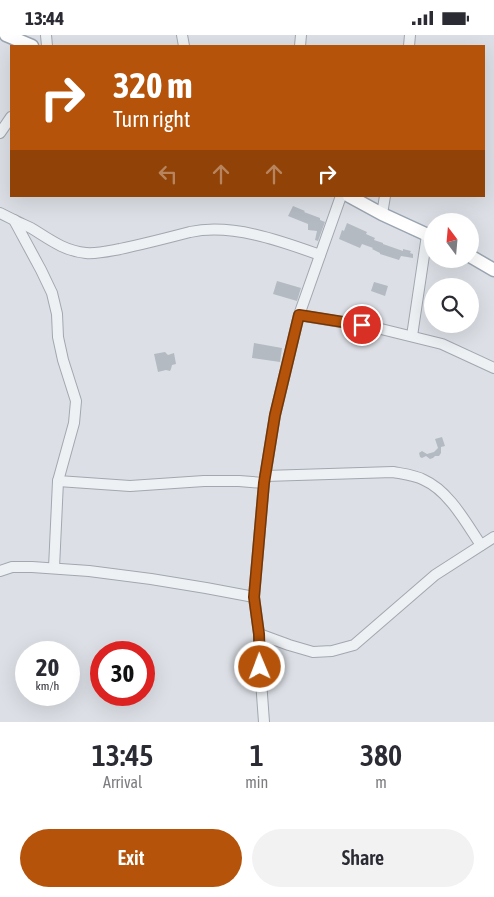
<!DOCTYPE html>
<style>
:root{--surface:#fff;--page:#f2f2f3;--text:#2b2b33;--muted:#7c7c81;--accent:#b45309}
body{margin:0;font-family:"Asap Condensed",sans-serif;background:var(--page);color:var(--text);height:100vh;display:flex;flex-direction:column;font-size:19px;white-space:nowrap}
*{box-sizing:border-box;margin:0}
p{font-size:16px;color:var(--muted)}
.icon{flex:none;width:28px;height:28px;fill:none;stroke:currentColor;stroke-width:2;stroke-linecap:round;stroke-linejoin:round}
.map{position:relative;height:687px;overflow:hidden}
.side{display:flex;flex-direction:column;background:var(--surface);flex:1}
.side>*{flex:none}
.top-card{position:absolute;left:10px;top:10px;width:475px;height:152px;border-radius:0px;box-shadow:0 5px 20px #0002;background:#b45309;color:#fff;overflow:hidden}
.needle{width:32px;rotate:344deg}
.tools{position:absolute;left:424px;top:178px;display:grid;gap:10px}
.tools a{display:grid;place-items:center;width:55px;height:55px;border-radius:50%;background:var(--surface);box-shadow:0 5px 20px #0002;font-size:25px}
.speed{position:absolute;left:15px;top:606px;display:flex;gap:10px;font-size:25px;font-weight:700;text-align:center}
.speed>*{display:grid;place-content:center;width:65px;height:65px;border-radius:50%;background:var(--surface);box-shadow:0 5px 20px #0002;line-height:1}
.speed small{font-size:12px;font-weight:400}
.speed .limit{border:8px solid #d22;background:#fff;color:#111}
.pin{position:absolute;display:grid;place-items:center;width:42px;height:42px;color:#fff;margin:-21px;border:2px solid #fff;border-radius:50%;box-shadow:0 1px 5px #0007}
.me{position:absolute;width:55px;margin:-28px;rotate:359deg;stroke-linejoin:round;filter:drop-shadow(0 0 4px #0008)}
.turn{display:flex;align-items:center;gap:18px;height:105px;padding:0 20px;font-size:22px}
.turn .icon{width:65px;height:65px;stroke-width:2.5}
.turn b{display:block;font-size:35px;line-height:42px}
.lanes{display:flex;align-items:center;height:48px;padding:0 20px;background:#0003;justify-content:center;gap:25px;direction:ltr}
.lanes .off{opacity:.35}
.eta{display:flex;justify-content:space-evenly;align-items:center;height:85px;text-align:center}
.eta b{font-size:30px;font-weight:600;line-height:35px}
.action{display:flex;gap:10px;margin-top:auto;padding:10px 20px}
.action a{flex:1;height:58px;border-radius:30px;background:var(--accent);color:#fff;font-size:20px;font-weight:600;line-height:58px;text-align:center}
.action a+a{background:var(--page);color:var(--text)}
.status{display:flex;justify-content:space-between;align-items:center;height:35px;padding:0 25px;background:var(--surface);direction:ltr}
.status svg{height:14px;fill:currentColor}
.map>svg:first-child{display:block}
.building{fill:#b3bac2}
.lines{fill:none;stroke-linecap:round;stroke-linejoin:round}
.minor-casing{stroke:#a2a7b0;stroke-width:12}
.major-casing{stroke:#9ba5b1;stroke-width:15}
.minor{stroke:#eef1f4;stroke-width:10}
.major{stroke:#fff;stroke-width:12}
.route-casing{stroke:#753606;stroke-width:12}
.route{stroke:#b45309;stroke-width:9}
</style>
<div class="status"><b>13:44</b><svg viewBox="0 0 49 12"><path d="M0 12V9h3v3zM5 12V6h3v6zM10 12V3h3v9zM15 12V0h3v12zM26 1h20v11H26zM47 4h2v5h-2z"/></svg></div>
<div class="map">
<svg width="494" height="687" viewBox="0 0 494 687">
<rect width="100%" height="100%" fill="#dce0e6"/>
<!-- building -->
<g class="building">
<path d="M293,171L305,176L304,177L320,183V185L325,187L318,206L315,205L317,196L308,195V189L288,181Z"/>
<path d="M347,188L367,197L366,199L375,203L374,205L383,208V209L403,216V214L411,216L410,218L413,219V223L401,221L399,225L380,219V218L372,214L373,213L362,209L360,213L339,204L342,195L344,196Z"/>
<path d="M277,246L301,253L297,266L273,259Z"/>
<path d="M374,247L388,251L385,261L371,256Z"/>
<path d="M254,308L282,313L280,327L252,323Z"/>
<path d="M165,317L168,320L174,318L176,329L172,330L171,334L170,336L166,335L158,337L154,319Z"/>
<path d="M442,402L445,411L441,412V418L439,421H435L433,423L430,424L426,421L422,423L420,422L419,418L422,416L427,419L434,417L438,413L435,404Z"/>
</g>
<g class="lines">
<defs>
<g id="minor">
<path d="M46,0L47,11"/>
<path d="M182,0L184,11"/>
<path d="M300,11L301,0"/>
<path d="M409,11L410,0"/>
<path d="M0,98L11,82"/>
<path d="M0,178L14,185L41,235L52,258L57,279L58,302L63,325L76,366L74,388L58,446L54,533"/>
<path d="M382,179L385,161"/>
<path d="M14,185C19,188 25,190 31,193C49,204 64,216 86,218C97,219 109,216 120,214C144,209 167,203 190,197C232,188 281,206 320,220"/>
<path d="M299,280L377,293L442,309L494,333"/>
<path d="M412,301L427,200"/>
<path d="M265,441L393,437C404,439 415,440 424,445C449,456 466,488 481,510"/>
<path d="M58,446L130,451L204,446H239L264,448"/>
<path d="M0,536L12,532H32L89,536L151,544L206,553L254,562"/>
<path d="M259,599L289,610L313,617L332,616L354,610L435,540L494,502"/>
<path d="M264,687L260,632L259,599L254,562L264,448L275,380L299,280L341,161"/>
</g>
<g id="major">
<path d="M6,0L32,11"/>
<path d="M349,161L382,179L432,202"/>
<path d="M470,221L494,235"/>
</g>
</defs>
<!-- minor casing -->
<use href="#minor" class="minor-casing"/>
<!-- major casing -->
<use href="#major" class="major-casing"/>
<!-- minor -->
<use href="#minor" class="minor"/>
<!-- major -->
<use href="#major" class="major"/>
</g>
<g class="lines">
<defs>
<path id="route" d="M260,632L259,599L254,562L264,448L275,380L299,280L362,290"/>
</defs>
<!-- route casing -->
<use href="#route" class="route-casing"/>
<!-- route -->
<use href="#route" class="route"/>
</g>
</svg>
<div class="tools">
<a><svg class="needle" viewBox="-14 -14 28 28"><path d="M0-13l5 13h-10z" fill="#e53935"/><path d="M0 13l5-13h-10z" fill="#7c7c81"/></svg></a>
<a><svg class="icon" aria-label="search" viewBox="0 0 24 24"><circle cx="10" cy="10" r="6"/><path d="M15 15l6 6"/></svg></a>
</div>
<div class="speed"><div>20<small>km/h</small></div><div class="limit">30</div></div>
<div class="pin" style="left:362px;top:290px;background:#d93025"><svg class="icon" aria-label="arrive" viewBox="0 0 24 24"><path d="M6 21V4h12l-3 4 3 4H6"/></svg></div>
<svg class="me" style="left:260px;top:632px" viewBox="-20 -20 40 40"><circle r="17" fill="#b45309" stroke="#fff" stroke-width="3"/><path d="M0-11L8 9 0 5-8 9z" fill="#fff"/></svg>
<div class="top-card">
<div class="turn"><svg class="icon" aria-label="right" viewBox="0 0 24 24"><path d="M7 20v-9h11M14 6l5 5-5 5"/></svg><div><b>320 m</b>Turn right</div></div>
<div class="lanes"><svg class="icon off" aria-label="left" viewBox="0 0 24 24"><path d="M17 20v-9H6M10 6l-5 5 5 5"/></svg><svg class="icon off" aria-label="ahead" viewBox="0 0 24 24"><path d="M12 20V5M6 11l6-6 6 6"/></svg><svg class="icon off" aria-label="ahead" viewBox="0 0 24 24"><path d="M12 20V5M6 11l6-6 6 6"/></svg><svg class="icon" aria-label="right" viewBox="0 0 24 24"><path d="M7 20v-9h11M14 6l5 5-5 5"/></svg></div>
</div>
</div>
<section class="side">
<div class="eta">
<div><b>13:45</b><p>Arrival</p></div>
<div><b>1</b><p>min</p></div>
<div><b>380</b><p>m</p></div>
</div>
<div class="action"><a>Exit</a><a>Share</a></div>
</section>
